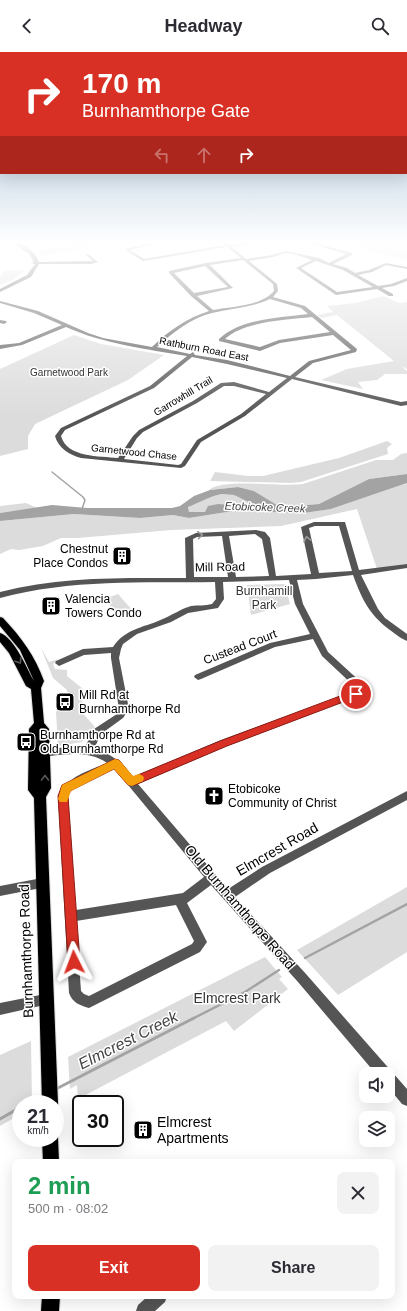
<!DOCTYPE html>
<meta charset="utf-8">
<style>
:root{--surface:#fff;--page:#f2f2f3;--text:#2b2b33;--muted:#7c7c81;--accent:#d93025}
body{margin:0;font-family:Arial,sans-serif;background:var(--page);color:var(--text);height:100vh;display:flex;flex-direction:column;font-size:15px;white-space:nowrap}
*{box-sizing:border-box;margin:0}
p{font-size:13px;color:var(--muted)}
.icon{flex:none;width:22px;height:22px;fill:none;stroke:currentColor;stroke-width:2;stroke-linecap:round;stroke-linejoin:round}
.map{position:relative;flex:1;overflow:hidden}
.side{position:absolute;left:12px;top:1107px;width:383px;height:140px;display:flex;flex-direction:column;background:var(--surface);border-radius:8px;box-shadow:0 4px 16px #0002}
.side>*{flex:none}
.hud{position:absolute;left:0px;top:0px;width:407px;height:122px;box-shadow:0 4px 16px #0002;background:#d93025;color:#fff;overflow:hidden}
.buttons{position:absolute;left:359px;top:1015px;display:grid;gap:8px}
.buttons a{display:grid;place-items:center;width:36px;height:36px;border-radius:8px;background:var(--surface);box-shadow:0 4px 16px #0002;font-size:20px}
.speed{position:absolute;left:12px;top:1043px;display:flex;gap:8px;font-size:20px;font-weight:700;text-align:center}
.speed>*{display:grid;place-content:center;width:52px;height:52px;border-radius:50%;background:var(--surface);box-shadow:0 4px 16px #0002;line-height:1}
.speed small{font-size:10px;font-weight:400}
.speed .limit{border:2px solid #111;border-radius:6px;background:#fff;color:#111}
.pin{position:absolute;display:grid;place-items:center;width:34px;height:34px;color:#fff;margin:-17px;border:2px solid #fff;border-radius:50%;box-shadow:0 1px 4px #0007}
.me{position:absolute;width:44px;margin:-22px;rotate:357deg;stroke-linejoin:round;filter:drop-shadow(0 0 3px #0008)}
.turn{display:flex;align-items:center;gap:14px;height:84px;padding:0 16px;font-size:18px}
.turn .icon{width:52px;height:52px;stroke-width:2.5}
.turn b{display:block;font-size:28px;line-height:34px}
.lanes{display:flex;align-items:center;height:38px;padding:0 16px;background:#0003;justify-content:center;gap:20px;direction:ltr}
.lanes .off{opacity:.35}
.round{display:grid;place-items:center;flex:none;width:42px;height:42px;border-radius:8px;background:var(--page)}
.summary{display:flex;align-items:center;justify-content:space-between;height:68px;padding:0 16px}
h1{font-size:24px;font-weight:800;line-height:30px;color:#1e9e55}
.primary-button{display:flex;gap:8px;margin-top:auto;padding:8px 16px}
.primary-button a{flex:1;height:46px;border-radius:8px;background:var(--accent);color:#fff;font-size:16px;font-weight:800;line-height:46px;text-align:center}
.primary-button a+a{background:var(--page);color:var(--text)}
header{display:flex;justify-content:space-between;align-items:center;height:52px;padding:0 16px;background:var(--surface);font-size:18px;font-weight:800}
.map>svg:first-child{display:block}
.green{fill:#dcdcdc}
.water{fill:#a3a3a3;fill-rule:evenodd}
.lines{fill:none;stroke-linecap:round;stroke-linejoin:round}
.stream-far2{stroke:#a3a3a3;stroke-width:1.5}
.stream-far1{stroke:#a3a3a3;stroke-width:2.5}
.stream{stroke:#a3a3a3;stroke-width:3}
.major-casing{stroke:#dbdbdb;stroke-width:2}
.minor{fill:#555;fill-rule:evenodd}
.major{fill:#000;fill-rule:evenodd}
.oneway{stroke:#999}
.oneway2{stroke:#595959}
.route{fill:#d93025;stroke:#8d1f18}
.slow{fill:#f59e0b}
.labels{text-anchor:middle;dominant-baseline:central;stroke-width:3;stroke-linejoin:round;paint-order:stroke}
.far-street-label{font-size:10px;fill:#000;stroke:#fff}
.far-park-label{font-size:10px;fill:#333;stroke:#fff}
.far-water-label{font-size:11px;font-style:italic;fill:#444;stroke:#fff}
.poi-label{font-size:12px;fill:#000;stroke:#fff;text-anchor:start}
.street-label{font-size:12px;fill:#000;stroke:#fff}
.park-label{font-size:12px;fill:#333;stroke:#fff}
.near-street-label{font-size:14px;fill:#000;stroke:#fff}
.near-park-label{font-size:14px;fill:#333;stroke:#fff}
.near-poi-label{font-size:14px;fill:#000;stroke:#fff;text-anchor:start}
.near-water-label{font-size:16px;font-style:italic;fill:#444;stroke:#fff}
</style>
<header><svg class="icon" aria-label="back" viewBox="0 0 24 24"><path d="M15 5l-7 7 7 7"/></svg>Headway<svg class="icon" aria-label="search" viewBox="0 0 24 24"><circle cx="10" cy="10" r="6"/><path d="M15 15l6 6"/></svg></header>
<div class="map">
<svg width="407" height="1259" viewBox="0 0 407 1259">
<rect width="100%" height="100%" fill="#fff"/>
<!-- green -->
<g class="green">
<path d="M89,189H127L41,204L36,199Z"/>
<path d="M334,189L407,190V208L338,190Z"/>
<path d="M11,218L24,219L14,227L0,233V225L3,220Z"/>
<path d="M383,244L399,251L407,250V317L401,314L407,319V322H385L377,328L358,330L363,337L321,328L347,317L394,309L337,263L322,266L317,263L333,260L327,254L356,251Z"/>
<path d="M74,283L101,292L164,303L128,328L35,372L28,384V397L0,404V317Z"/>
<path d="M387,389L392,392L387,396L388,402L301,430L290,431L210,429L215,420L248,424H263L339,406Z"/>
<path d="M407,401V422L369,427L319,452L307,453H277L254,439L238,435L209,438C221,426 283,435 303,432L376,408H393L401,402Z"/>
<path d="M407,431V512L377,517L357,457L281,474L171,478L78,486H61L43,494L19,498L11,497L0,502V469L74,462L140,466L173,463L189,466L233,459L304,461L331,457Z"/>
<path d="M222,442L234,443L258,454L218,452L205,460H189L188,455C199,451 210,444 222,442Z"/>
<path d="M26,451L37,456L0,461V454Z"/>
<path d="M285,532L290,552L251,563L247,533Z"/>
<path d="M118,542L133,559L119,565L105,547Z"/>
<path d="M41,596L49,610L58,607L53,612L55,617L67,618V624L83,637V647L79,657L95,675L82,690L58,694L56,660L66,653L69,644L66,637L53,626Z"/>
<path d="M407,835V900L338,943L297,898Z"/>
<path d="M265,905L282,925L279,927L288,937L234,979L226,969L78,1047L77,1033L70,1037L68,1005Z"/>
<path d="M31,989L32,1052H21V1062L0,1074V1003Z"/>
</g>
<!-- water -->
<path class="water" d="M407,422V431L331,457L304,461L233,459L189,466L173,463L140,466L74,462L0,469V461L52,453L87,456H172L180,454L194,444L210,438L238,435L254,439L277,453H307L319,452L369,427ZM222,442L234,443L257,454L218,452L208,454L205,460H189L188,455C199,451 210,444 222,442Z"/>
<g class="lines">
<!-- stream-far2 -->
<path class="stream-far2" d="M52,420L83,445L85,448L82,457"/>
<!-- stream-far1 -->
<g class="stream-far1">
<path d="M305,906L407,852"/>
<path d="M192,967L245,940L279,918"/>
</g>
<!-- stream -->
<g class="stream">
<path d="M56,1037L194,966"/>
<path d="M27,1052L43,1044"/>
<path d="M0,1067L21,1055"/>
</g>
<defs>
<g id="major">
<path d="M0,565L3,566C21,585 35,604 44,629L41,636L44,671L49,677L51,736L46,745L58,1052L55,1058V1052H42L34,746L28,738L29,677L34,671L31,637L26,634L9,601L0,590V581C14,585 27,617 34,629L20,598L0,574Z"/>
<path d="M55,1080L58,1086L59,1110H43L42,1086H55Z"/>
<path d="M42,1244H60L59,1259H41Z"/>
</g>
</defs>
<!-- major casing -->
<use href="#major" class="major-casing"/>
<!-- minor -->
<g class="minor">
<path d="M9,189C21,188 35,199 39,210L93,209L86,203L88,202L98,210L91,212H39L31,225L0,240V237L27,223L35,212L31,211L34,210L29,202Z"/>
<path d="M161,189H168L130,198L144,207L225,193L220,189H224L229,193L269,189L232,195L246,207L272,203L286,199L319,206L329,211L346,202L303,189H309L352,201V203L333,212L347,216L355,221L369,218L386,211L407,215V217L386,213L372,220L358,223L378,234L391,232L407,226V229L394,234L382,236L393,242V244H389L377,237L336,243L296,216L312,208L294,202L286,201L273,205L249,209L277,232L278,239L273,245L305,254L357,297L356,300L313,311L295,325L401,350L407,349V353L401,354L292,327L245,364L201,390L185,414L181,416L81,406C70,403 58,396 55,384L61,376L150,334L187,304C146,297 104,292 66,275L22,293L0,297V293L19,291L62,273L34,261L0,251V249L38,259L88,281L103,286L152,295C168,279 187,266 209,259L191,244L169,221V219L206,211L241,206L227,195L143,209L124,197ZM243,208L273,232L274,239C260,255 232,254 213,258L197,244L233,236L210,213ZM316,209L343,218L373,235L337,240L301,216ZM205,214L228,235L194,241L174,221ZM270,247L301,256L308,262C280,266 241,266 219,287V289L260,299L280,291L333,283L351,298L309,309L290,324L227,308L195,303L193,300L190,302L157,295C172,281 191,266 212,261C231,256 251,256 270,247ZM312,265L330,280L279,288L260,295L225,287C244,269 286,268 312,265ZM192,305L227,312L287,326L269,340L234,330L221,331L193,349L139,378L133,384L118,406C100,404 67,406 61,384L65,378L154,336ZM224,334H234L266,342L241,362L197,388L181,412L178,413L124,407L137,386L143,380L197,351Z"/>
<path d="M0,268L6,269L7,270L4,272L0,271Z"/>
<path d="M314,470H345L359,518L407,512V516L361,523L378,557L385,566L407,582V589C402,587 398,584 394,581C370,564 363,550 353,523L316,527L297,528L303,552L328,600L364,633L363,639L359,644L227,694L138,732L228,837L262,815L407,739V748L270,821L235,845L306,922L407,1037V1054L402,1052L388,1035V1022H376L298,930L211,833L187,851L207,890L200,900L89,956C79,953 73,951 69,941L58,744C68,724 88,719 107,711C87,697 60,703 38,706L35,705L33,702L35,699L38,698L68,695H85L94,677L117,662L119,657L111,606V601L84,603L59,614L55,611L56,609L83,597L113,595C125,576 147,575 165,566C174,562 181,557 191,554C198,553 205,554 212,552L216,547L215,530C143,531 70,527 0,546V540C61,524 124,526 186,526L185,486L196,481L256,478L265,480L270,486L276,524L311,522L301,475ZM315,474H339L352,519L319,521L309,476ZM255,482L262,487L269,524L236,525L229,484ZM222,484L228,525H194L193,487L197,485ZM289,528L295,552L310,582L270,591L195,623L194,625L198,628L201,627L275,595L313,587L322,604L354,634L353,640L221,688L133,725C122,712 112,701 94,697L101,682L123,666L129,657L119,606L121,597L123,592L137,582L171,570L188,561L218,556L224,547L223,530ZM114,716L204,825L183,841L76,858L68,744C77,728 98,724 114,716ZM176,853L194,889L192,892L89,944L84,942L81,939L76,869Z"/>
<path d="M42,826L46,827L48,831L46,835L0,844V834Z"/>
<path d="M45,942L49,944L51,948L49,952L0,963V951Z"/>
<path d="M148,1244H167L165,1250L155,1259H136L138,1253Z"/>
</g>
<!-- major -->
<use href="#major" class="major"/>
</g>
<!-- one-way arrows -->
<defs><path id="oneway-chevron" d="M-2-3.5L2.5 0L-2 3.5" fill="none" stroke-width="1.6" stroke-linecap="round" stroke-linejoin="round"/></defs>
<g class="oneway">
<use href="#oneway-chevron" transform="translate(200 483) rotate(-7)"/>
<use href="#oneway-chevron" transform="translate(307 487) rotate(-102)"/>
</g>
<g class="oneway2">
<use href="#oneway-chevron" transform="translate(19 609) rotate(58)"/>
<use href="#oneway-chevron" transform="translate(45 726) rotate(-90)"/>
</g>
<!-- sky -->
<linearGradient id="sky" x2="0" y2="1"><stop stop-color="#8cadcc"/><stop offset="0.52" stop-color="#fff"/><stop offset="1" stop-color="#fff" stop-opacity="0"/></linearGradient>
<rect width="407" height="365" fill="url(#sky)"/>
<!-- route -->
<path class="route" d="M356,638L359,639V644L227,694L135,733H128L114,717L70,739L68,744L80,910L78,914L74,916L69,914L68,910L58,744L62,733L115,707L119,708L133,725L220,689Z"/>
<!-- slow -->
<path class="slow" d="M115,707L119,708L133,724L139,722L143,724L144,726L143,729L132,734L128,733L114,717L71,739L67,750H60L58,747L62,733Z"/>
<!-- icons -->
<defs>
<symbol id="building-square" viewBox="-11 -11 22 22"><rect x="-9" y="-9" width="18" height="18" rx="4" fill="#000" stroke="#fff"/><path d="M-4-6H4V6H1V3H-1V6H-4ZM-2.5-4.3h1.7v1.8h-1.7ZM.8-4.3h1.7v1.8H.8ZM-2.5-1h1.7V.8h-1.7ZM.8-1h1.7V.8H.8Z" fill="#fff"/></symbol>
<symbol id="bus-square" viewBox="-11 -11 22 22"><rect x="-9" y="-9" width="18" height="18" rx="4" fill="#000" stroke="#fff"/><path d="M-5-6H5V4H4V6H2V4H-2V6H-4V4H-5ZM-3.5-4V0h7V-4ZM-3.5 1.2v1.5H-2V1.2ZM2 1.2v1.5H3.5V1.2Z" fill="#fff"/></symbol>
<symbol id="church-square" viewBox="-11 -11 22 22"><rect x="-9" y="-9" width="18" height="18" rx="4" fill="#000" stroke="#fff"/><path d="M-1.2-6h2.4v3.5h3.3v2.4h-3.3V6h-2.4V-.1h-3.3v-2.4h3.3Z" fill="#fff"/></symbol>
</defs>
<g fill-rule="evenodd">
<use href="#building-square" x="111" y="493" width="22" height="22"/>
<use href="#building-square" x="40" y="543" width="22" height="22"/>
<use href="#bus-square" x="54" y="639" width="22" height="22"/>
<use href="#bus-square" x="15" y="679" width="22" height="22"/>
<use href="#church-square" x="203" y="733" width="22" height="22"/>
<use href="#building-square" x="132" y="1067" width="22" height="22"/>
</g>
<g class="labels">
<!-- far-street labels -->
<g class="far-street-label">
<text transform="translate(204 297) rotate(11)">Rathburn Road East</text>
<text transform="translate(183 344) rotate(-31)">Garrowhill Trail</text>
<text transform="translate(134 400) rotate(6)">Garnetwood Chase</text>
</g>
<!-- far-park labels -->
<g class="far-park-label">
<text x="69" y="320">Garnetwood Park</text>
</g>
<!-- far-water labels -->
<g class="far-water-label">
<text transform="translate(265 455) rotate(2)">Etobicoke Creek</text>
</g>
<!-- poi labels -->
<g class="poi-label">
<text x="108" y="497" text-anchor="end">Chestnut<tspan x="108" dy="14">Place Condos</tspan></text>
<text x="65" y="547">Valencia<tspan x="65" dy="14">Towers Condo</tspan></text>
<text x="79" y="643">Mill Rd at<tspan x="79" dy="14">Burnhamthorpe Rd</tspan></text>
<text x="40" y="683">Burnhamthorpe Rd at<tspan x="40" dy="14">Old Burnhamthorpe Rd</tspan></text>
<text x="228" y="737">Etobicoke<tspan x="228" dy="14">Community of Christ</tspan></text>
</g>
<!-- street labels -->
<g class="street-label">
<text transform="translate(220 515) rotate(-1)">Mill Road</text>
<text transform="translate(240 595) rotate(-21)">Custead Court</text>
</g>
<!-- park labels -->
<g class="park-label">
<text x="264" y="539">Burnhamill<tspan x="264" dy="14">Park</tspan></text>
</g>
<!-- near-street labels -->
<g class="near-street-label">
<text transform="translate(277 797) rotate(-30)">Elmcrest Road</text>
<text transform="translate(240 855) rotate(49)">Old Burnhamthorpe Road</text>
<text transform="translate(26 899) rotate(-92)">Burnhamthorpe Road</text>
</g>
<!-- near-park labels -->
<g class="near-park-label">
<text x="237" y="946">Elmcrest Park</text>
</g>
<!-- near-poi labels -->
<g class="near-poi-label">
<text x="157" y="1070">Elmcrest<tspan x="157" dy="16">Apartments</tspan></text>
</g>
<!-- near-water labels -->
<g class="near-water-label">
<text transform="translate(128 988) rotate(-27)">Elmcrest Creek</text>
</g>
</g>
</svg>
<div class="buttons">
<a><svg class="icon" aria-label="sound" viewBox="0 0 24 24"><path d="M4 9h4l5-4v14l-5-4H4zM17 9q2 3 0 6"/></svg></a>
<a><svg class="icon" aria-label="layers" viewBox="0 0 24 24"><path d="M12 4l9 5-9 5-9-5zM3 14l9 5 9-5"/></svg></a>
</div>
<div class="speed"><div>21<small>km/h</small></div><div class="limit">30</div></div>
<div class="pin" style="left:356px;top:642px;background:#d93025"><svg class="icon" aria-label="arrive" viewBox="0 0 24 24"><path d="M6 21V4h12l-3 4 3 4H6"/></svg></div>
<svg class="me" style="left:74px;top:910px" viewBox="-20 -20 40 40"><path d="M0-17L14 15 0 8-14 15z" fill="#d93025" stroke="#fff" stroke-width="4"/></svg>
<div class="hud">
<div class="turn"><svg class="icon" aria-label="right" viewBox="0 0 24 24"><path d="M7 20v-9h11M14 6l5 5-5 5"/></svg><div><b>170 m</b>Burnhamthorpe Gate</div></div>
<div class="lanes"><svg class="icon off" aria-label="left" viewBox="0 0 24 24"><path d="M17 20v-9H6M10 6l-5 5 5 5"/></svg><svg class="icon off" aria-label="ahead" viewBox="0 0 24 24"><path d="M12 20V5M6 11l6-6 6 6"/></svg><svg class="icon" aria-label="right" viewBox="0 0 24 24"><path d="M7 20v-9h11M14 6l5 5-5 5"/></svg></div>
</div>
<section class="side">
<div class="summary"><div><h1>2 min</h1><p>500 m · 08:02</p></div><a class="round"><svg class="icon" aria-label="close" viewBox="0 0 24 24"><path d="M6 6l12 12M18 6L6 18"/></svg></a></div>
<div class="primary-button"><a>Exit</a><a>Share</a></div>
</section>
</div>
